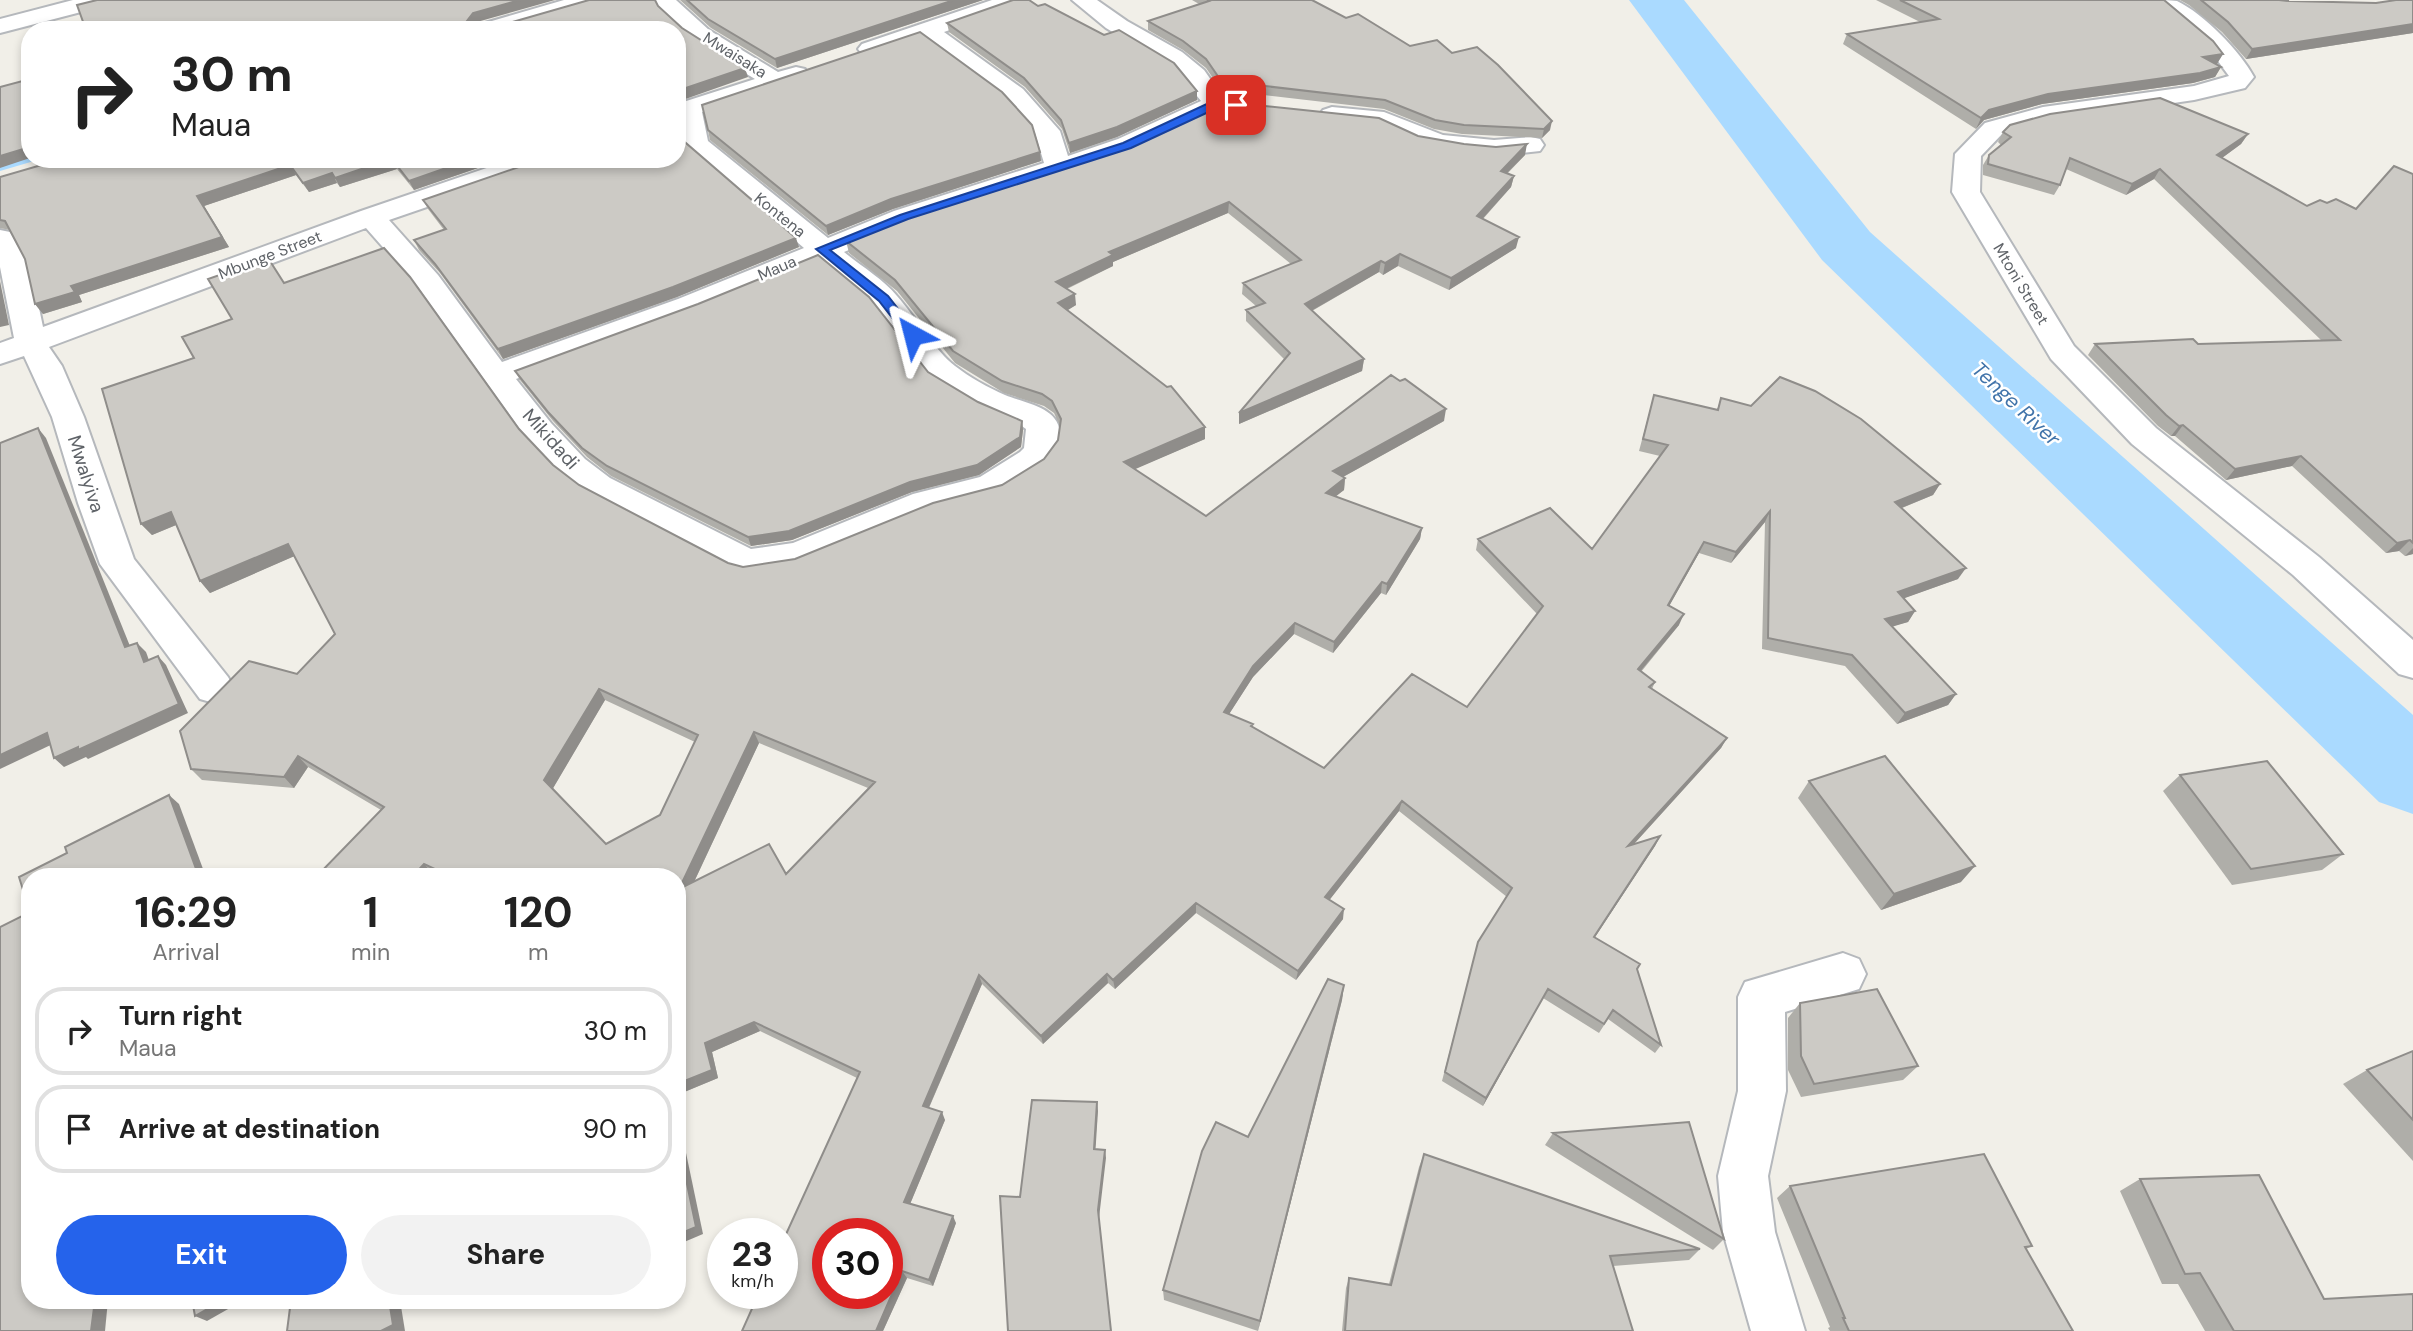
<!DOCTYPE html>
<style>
:root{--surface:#fff;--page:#f2f2f2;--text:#222;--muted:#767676;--line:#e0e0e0;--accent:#2563eb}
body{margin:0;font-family:"DM Sans",sans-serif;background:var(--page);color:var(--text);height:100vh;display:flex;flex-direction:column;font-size:26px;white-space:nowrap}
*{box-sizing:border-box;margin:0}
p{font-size:23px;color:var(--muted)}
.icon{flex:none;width:38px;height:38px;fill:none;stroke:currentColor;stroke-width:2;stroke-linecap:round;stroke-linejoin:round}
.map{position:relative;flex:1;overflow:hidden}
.panel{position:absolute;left:21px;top:868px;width:665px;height:441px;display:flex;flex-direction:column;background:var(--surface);border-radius:28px;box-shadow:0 4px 10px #0003}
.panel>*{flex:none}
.banner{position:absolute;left:21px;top:21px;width:665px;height:147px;border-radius:28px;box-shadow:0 4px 10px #0003;background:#fff;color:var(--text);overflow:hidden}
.speed{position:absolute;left:707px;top:1218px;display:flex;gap:14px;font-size:35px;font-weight:700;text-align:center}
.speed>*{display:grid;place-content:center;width:91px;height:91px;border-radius:50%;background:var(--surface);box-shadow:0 4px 10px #0003;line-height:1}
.speed small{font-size:18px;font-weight:400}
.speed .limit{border:10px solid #d22;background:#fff;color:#111}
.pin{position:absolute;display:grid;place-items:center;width:60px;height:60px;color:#fff;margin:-30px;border-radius:14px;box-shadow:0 4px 10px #0006}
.me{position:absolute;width:77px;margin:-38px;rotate:322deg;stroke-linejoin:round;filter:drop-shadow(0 0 5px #0008)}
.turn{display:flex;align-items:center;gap:24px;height:147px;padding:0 35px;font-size:32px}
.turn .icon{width:91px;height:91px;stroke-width:2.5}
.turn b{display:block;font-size:49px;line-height:60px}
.eta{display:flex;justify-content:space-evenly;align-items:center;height:119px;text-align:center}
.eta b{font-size:42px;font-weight:700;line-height:49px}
.primary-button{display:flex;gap:14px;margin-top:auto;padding:14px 35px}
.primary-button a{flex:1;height:80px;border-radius:42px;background:var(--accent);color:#fff;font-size:28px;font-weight:700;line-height:80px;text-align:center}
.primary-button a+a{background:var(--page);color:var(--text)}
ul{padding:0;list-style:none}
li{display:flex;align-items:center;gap:21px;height:88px;margin:0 14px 10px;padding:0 21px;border:4px solid var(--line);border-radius:28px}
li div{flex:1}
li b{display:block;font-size:26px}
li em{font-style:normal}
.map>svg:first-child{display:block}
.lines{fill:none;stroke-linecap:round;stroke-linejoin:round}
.stream{fill:#aadaff;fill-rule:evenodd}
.river{fill:#aadaff;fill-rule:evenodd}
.minor-casing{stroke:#b5b8bc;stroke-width:4}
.minor{fill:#fff;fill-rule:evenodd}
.wall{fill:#afaea9;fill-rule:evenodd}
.shaded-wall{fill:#8f8d8a}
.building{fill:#cccac5;stroke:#8f8d8a;stroke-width:2;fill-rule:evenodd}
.route{fill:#2563eb;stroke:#184099;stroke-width:2}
.labels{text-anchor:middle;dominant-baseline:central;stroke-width:5;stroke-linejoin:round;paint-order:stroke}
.far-street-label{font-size:16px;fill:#5f6368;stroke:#fff}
.street-label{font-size:19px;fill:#5f6368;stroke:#fff}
.water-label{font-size:21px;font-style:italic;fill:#4174aa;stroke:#fff}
</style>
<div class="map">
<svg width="2413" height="1331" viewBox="0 0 2413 1331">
<rect width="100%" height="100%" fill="#f1efe8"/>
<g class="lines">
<!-- stream -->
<path class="stream" d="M30,156V159H35L34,161L0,171V165Z"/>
<!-- river -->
<path class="river" d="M1629,0H1684L1870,232L2413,715V814L2379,802L1822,260Z"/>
<defs>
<g id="minor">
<path d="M73,0H111L108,5L0,33V19Z"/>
<path d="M564,0H599L596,5L512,30H474L478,25Z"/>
<path d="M653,0H676L709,30L778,72L796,67L805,69L808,74L805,79L702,112L708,141L828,238L894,211L1044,163L1035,133L1005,99L923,39L870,56L862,54L858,49L862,44L992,0H1025L1022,5L944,32L1023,89L1060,131L1068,156L1118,139L1201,101L1176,70L1106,28L1072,0H1097L1127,21L1182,52L1204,70L1228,104L1224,109L1136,151L914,223L844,252C861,266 883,279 897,296C914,315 936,352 955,366C969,377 989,388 1005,395C1024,403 1057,406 1060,432C1064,459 1024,486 1002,495C981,504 957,505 935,512C882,530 789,589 734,572L586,494L561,475L527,439L418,287L366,228L49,347L62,366L84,417L134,559L228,677L234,688L228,699L214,703L200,699L100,564L78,503L52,417L24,356L0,364V343L14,338L0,267V230L10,232L31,270L43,327L361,211L513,159H553L549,165L389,220L438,275L502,362L678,299L804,248L684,145L679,135L677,104L755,79C718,56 678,37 653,0ZM821,261L873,305L931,379L981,409L1019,424L1026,429L1024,448L1020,452L980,477L913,494L793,543L751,549L610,478L585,459L551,423L516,379L700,311Z"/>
<path d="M2150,0C2158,0 2170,0 2177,1C2204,14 2240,51 2254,77L2245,88L2194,100L2044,122L2003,133L1981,156L1980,192L2074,346L2156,428L2319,557L2413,640V678L2399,674L2293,575L2132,444L2051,359L1952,192L1955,154L1985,123L2043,107L2194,86L2229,76L2209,49Z"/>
<path d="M1332,107L1384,112L1443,135L1494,140L1531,137L1540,139L1544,145L1540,151L1494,156L1438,150L1379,127L1323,120L1319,115L1323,110Z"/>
<path d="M1843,953L1859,959L1866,974L1859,989L1785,1012L1786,1091L1768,1176L1775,1232L1805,1331H1751L1723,1232L1718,1176L1738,1091V997L1745,982Z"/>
</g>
</defs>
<!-- minor casing -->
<use href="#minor" class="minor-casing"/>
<!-- minor -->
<use href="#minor" class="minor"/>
</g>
<!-- wall -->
<g class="wall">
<path d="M680,0H983L777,68L711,28Z"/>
<path d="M1192,0H1312L1346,18L1410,46L1452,53L1550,130L1542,138L1462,134L1434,129L1384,109L1255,94H1224L1206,68L1183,50L1148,30V21L1199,4Z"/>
<path d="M1876,0H2164L2223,54L2216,64L2221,67L2215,77L2193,83L2042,104L1984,120L1976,129L1843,44L1847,34L1920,22Z"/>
<path d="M2180,0H2279L2289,1L2376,3L2413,0V33L2246,59L2222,32L2189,5Z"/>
<path d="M1038,6L1197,100L1117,137L1070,153L1062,129L1025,87L949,32L947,23Z"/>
<path d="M708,130L1040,152L1041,161L893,209L828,235L710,140Z"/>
<path d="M2003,132L2248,134L2241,144L2222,158L2307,206L2327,203L2356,209L2413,174V554L2405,556L2399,551L2386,553L2292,466L2226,480L2175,436H2171L2158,426L2088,355L2095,344H2198L2321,340L2154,179L2126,195L2066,169L2060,185L2054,195L1983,175V165L1989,155L2001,145L1998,142Z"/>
<path d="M1418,136L1525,155L1507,174L1514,176L1511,187L1483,219L1516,248L1449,290L1398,266L1383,275L1379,272L1312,311L1364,359L1362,371L1239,424L1284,359L1246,321V310L1256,306L1242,294L1243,283L1291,264L1228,213L1113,262V266L1067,289L1076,305L1067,310L1205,439L1134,469L1206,516L1444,421L1343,477L1345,478L1344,490L1335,496L1422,528L1420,539L1386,595L1381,593L1333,653L1294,634L1253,677L1229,714L1324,768L1467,707L1537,614L1476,550L1478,539L1592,549L1660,456L1639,451L1654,395L1717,410L1721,398L1940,484L1933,495L1902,508L1958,579L1904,598L1915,611L1908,622L1892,626L1956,694L1948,705L1897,724L1845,666L1762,649L1765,522L1731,563L1699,553L1669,606L1679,625L1641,672L1655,682L1652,689L1727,738L1721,748L1634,844L1660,836L1655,846L1595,937L1637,969L1661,1045L1655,1053L1608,1019L1599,1033L1543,998L1483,1106L1442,1081L1478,942L1507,897L1399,811L1329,900L1343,919L1296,980L1196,913L1115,989L1108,983L1043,1044L982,984L929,1108L945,1120L910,1204L956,1223L933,1286L907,1278L883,1331H742L857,1078L760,1031L712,1052L718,1078L677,1095V877H440L433,874L430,877H316L381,810L308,767L294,788L202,780L191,769L297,674L335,634L294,556L210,593L200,581L176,525L152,535L141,524L194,358L232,319L284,283L519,429L553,465L579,485L728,563L743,567L795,559L1002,485L1044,459L1058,440L1060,426L1054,413L1044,406L1004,393L955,363L897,291L849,253L846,241ZM605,700L695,742L660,815L606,844L553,788ZM759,743L868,788L786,874L694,882Z"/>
<path d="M679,137L799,247L677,297L503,359L440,273L419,250L414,240L444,230L428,209L423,200Z"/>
<path d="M62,159H504L414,190L397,169L340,187L337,183L309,192L296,175L204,206L229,247L79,295L82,302L43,314L35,304L25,259L10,230L0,228V177Z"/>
<path d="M515,371L928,372L978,402L1022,421L1023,430L1021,447L979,475L912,492L792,540L751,546L611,476L587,457L553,421L520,380Z"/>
<path d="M2180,775L2343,854L2322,870L2232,885L2163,791Z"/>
<path d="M1809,781L1961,882L1881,910L1798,798Z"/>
<path d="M1344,985L1342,1000L1258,1331L1164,1300L1163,1290L1248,1137Z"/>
<path d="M1800,1003L1918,1066L1903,1080L1801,1097L1788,1070V1018Z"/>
<path d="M2413,1051V1161L2343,1084L2367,1070Z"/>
<path d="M1553,1133L1724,1239L1713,1250L1545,1145Z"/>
<path d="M1424,1154L1700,1249L1689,1260L1613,1266L1633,1331H1342L1346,1288L1349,1278L1389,1284L1419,1167Z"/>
<path d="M2140,1179L2324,1299L2413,1331H2205L2178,1284H2162L2120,1191Z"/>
<path d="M1790,1186L2032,1246L2026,1249L2073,1331H1830L1828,1328L1830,1327L1777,1198Z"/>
</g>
<!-- shaded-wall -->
<g class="shaded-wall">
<path d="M520,0H555L477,22L472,30L467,21L473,13Z"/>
<path d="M954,0H983L777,68L775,59Z"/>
<path d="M2413,24V33L2246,59L2252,49Z"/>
<path d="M2223,54L2217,64L2197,67L2203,57Z"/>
<path d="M2221,67L2215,77L2193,83L2042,104L1984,120L1976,129L1981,118L1989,110L2048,94Z"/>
<path d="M745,68L748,77L677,102V91Z"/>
<path d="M1197,91V100L1117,137L1070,153L1069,143Z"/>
<path d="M1552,121L1550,130L1542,138L1544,129Z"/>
<path d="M2248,134L2241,144L2211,166L2217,155Z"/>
<path d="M1527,144L1525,155L1498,182L1501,171Z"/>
<path d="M29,147L30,158L0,168V156Z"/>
<path d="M1040,152L1041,161L893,209L828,235L826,226L891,199Z"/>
<path d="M392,159L397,169L340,187L335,178Z"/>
<path d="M472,159H504L414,190L409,181Z"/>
<path d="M290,165L296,175L204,206L229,247L79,295L82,302L43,314L35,304L71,286L197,196Z"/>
<path d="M2160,169L2154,179L2126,195L2132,184Z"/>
<path d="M332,173L337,183L309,192L303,183Z"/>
<path d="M1514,176L1511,187L1475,227L1477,216Z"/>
<path d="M1229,202L1228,213L1113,262V266L1057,293L1056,282L1109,252Z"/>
<path d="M1519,237L1516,248L1449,290L1451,278Z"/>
<path d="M796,238L799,247L677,297L503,359L498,349Z"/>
<path d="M1400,254L1398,266L1383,275L1385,263Z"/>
<path d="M1381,261L1379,272L1304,315L1305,304Z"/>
<path d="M0,281L9,325L0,327Z"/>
<path d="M1075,294L1076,305L1060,315L1058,303Z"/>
<path d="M1364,359L1362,371L1239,424V413Z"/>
<path d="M1446,409L1444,421L1332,483L1333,471Z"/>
<path d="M1022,421L1023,430L1021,447L979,475L912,492L792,540L751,546L748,537Z"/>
<path d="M2183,425L2175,436H2171L2179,426Z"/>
<path d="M1205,427V439L1124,474V462Z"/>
<path d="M38,428L46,438L134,656L125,647Z"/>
<path d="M2301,456L2292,466L2226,480L2235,469Z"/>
<path d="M1345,478L1344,490L1325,505L1326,493Z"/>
<path d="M1940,484L1933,495L1889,513L1895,502Z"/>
<path d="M1770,511L1765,522L1731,563L1736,552Z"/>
<path d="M171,512L181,523L152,535L141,524Z"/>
<path d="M1422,528L1420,539L1386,595L1387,584Z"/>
<path d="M2410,540L2399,551L2386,553L2397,543Z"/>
<path d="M1704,542L1699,553L1663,617L1668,605Z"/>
<path d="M288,544L297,555L210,593L200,581Z"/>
<path d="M2413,548V554L2405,556Z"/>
<path d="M1966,568L1958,579L1891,603L1898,592Z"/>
<path d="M1382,582L1381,593L1333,653L1334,642Z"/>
<path d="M1915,611L1908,622L1878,631L1885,619Z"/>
<path d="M1684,614L1679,625L1633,680L1638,669Z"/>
<path d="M1295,623L1294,634L1253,677L1224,722V712L1253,666Z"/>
<path d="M137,643L146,652L153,671L144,662Z"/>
<path d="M158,656L166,665L188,713L88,759L86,757L64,767L54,758Z"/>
<path d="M599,689L605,700L552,790L544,780Z"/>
<path d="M1956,694L1948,705L1897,724L1905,713Z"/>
<path d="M754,732L759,743L686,899L679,889Z"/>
<path d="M47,733L57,742L0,769V755Z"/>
<path d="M1727,738L1721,748L1623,856L1628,846Z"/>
<path d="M298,756L308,767L294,788L284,777Z"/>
<path d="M169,795L179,804L206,877H199Z"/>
<path d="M1402,801L1399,811L1324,907L1325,897Z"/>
<path d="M1660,836L1655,846L1589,946L1594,937Z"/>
<path d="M424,864L433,874L430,877H412Z"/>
<path d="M1975,866L1961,882L1881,910L1894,894Z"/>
<path d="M1196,903V913L1115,989L1113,980Z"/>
<path d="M1344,909L1343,919L1296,980L1298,971Z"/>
<path d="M1107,974L1108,983L1043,1044L1041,1036Z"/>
<path d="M979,975L982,984L926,1114L923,1106Z"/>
<path d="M1344,985L1342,1000L1258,1331L1260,1321Z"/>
<path d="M1548,989L1483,1106L1486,1098Z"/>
<path d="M754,1022L760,1031L712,1052L718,1078L677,1095V1084L705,1043Z"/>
<path d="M1097,1102L1098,1111L1095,1157L1094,1149Z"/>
<path d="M677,1110L703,1234L677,1245Z"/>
<path d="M942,1112L945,1120L908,1209L904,1202Z"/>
<path d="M1105,1150L1106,1158L1099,1218L1112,1331L1098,1210Z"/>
<path d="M953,1216L956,1223L933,1286L929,1280Z"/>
<path d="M902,1271L907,1278L883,1331H876Z"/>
<path d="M95,1300H108L105,1331H91Z"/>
<path d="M223,1300H244L207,1321L195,1316Z"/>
<path d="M389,1300H400L405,1331H381Z"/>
</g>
<!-- building -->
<g class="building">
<path d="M97,0H520L473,13L467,21L470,24L509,23L589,0H655L658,6L682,28L745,68L677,91V30H86L77,5Z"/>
<path d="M687,0H954L775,59L708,19Z"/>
<path d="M1013,0H1029L1038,6L1045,4L1104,35L1119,30L1174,63L1197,91L1117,127L1069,143L1061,120L1024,78L947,23Z"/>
<path d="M1207,0H1312L1346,18L1358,14L1410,46L1437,40L1452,53L1477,47L1498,65L1552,121L1544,129L1464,125L1435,120L1385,100L1256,85H1224L1206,59L1183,41L1148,21L1209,1Z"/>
<path d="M1900,0H2164L2213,41L2223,54L2203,57L2221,67L2200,73L2048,94L1989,110L1981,118L1847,34L1939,19Z"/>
<path d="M2201,0H2279L2289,1L2376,3L2396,0H2413V24L2252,49L2228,22Z"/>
<path d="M920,32L1002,92L1032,125L1040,152L891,199L826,226L708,130L702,105Z"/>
<path d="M30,79V147L0,156V87Z"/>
<path d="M2160,98L2248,134L2217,155L2307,206L2320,200L2327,203L2336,199L2356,209L2394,166L2413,174V543L2410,540L2397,543L2301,456L2235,469L2183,425L2179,426L2166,415L2095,344L2193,339L2198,344L2340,340L2160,169L2132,184L2070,158L2060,185L1988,164L1989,155L2011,137L2003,132L2010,125L2050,114Z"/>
<path d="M1220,104L1255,105L1379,118L1418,136L1464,144L1496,147L1527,144L1501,171L1514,176L1477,216L1519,237L1451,278L1400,254L1385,263L1381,261L1305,304L1364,359L1239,413L1290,353L1246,310L1265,303L1243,283L1301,260L1229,202L1109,252L1113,255L1056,282L1075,294L1058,303L1167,387L1171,386L1205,427L1124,462L1206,516L1391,375L1400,381L1405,379L1446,409L1333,471L1345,478L1326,493L1422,528L1387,584L1382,582L1334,642L1295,623L1253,666L1224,712L1253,724L1251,726L1324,768L1412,674L1467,707L1543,606L1478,539L1550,508L1592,549L1668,445L1643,439L1654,395L1718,410L1721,398L1751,406L1780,377L1815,391L1861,419L1940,484L1895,502L1966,568L1898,592L1915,611L1885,619L1956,694L1905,713L1852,655L1768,638L1770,511L1736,552L1704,542L1668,605L1684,614L1638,669L1655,682L1649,687L1727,738L1628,846L1660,836L1594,937L1640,964L1637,969L1661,1045L1613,1010L1604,1024L1548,989L1486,1098L1445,1072L1478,942L1512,888L1402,801L1325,897L1344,909L1298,971L1196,903L1113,980L1107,974L1041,1036L979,975L923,1106L942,1112L904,1202L953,1216L929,1280L902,1271L876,1331H742L759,1293H782V1243L860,1072L754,1022L705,1043L712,1070L677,1084V877H452L424,864L412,877H316L384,807L298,756L284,777L191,769L180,731L249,661L297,674L335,634L288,544L200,581L171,512L141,524L102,389L194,358L182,337L232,319L208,279L268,258L284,283L384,248L410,277L519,429L553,465L579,485L728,563L743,567L795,559L933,503L1002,485L1044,459L1058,440L1061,419L1052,401L1042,394L1002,381L953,351L895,280L846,241L913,214L1136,142ZM599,689L698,735L660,815L606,844L544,780ZM754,732L875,782L786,874L769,844L679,889ZM828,1234H887V1293H828Z"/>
<path d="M677,134L679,137L796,238L673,287L498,349L435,264L414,240L446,229L423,200L542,159H677Z"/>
<path d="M62,159H391L335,178L332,173L303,183L290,165L197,196L222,237L71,286L75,292L35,304L25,259L5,221L0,220V177Z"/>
<path d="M392,159H472L409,181Z"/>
<path d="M818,255L869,297L928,372L978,402L1022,421L1020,437L977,465L910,482L789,531L748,537L607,466L582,448L548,412L515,371L698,304Z"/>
<path d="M38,428L125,647L137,643L144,662L158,656L179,704L78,750V747L54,758L47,733L0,755V443Z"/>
<path d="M1885,756L1975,866L1894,894L1809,781Z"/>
<path d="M2267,761L2343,854L2251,869L2180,775Z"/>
<path d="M169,795L199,877H30V912L19,877L67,853L65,847Z"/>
<path d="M30,912V1300H95L91,1331H0V927Z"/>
<path d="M1328,979L1344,985L1260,1321L1163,1290L1202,1151L1216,1122L1248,1137Z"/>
<path d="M1877,989L1918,1066L1814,1084L1801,1056L1800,1003Z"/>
<path d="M2413,1051V1120L2367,1070Z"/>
<path d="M1032,1100L1097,1102L1094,1149L1105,1150L1098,1210L1111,1331H1008L1000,1196L1020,1197Z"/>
<path d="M1689,1122L1724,1239L1553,1133Z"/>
<path d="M677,1136L696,1227L677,1235Z"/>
<path d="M1424,1154L1700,1249L1610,1256L1633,1331H1345L1349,1278L1391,1285Z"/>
<path d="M1984,1154L2032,1246L2025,1247L2073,1331H1849L1843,1318H1845L1790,1186Z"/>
<path d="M2259,1175L2324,1299L2413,1294V1331H2234L2200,1273L2185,1274L2140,1179Z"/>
<path d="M192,1300H223L195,1316Z"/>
<path d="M291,1300H389L393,1325L381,1331H287Z"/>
</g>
<!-- route -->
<path class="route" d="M1211,102H1236L1241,105L1236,108H1217L1131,148L908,219L830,250L888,296L917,333V338H908L879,301L816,249L900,215L1123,143Z"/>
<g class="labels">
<!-- far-street labels -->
<g class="far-street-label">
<text transform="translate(735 55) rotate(32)">Mwaisaka</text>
<text transform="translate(780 215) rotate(39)">Kontena</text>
<text transform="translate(270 255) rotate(-21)">Mbunge Street</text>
<text transform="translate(777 268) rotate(-23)">Maua</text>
<text transform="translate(2021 284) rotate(59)">Mtoni Street</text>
</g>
<!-- street labels -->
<g class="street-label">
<text transform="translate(551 439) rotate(48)">Mikidadi</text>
<text transform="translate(86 474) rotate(72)">Mwalyiva</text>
</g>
<!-- water labels -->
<g class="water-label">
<text transform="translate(2016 404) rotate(43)">Tenge River</text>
</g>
</g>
</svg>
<div class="speed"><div>23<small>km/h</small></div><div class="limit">30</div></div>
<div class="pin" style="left:1236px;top:105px;background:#d93025"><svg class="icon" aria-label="arrive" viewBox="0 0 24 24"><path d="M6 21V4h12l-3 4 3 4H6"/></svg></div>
<svg class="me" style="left:913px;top:335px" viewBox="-20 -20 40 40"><path d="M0-17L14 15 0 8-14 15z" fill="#2563eb" stroke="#fff" stroke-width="4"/></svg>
<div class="banner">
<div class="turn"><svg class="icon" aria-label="right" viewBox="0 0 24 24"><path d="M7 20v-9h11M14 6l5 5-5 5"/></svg><div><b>30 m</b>Maua</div></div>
</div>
<section class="panel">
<div class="eta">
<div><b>16:29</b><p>Arrival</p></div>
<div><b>1</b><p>min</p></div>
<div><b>120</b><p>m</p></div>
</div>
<ul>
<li><svg class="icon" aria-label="right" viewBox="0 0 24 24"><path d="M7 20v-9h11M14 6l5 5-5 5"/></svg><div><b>Turn right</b><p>Maua</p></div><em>30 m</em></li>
<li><svg class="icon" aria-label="arrive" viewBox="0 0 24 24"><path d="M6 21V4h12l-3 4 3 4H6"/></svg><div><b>Arrive at destination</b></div><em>90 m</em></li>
</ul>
<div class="primary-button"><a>Exit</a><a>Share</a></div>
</section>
</div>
